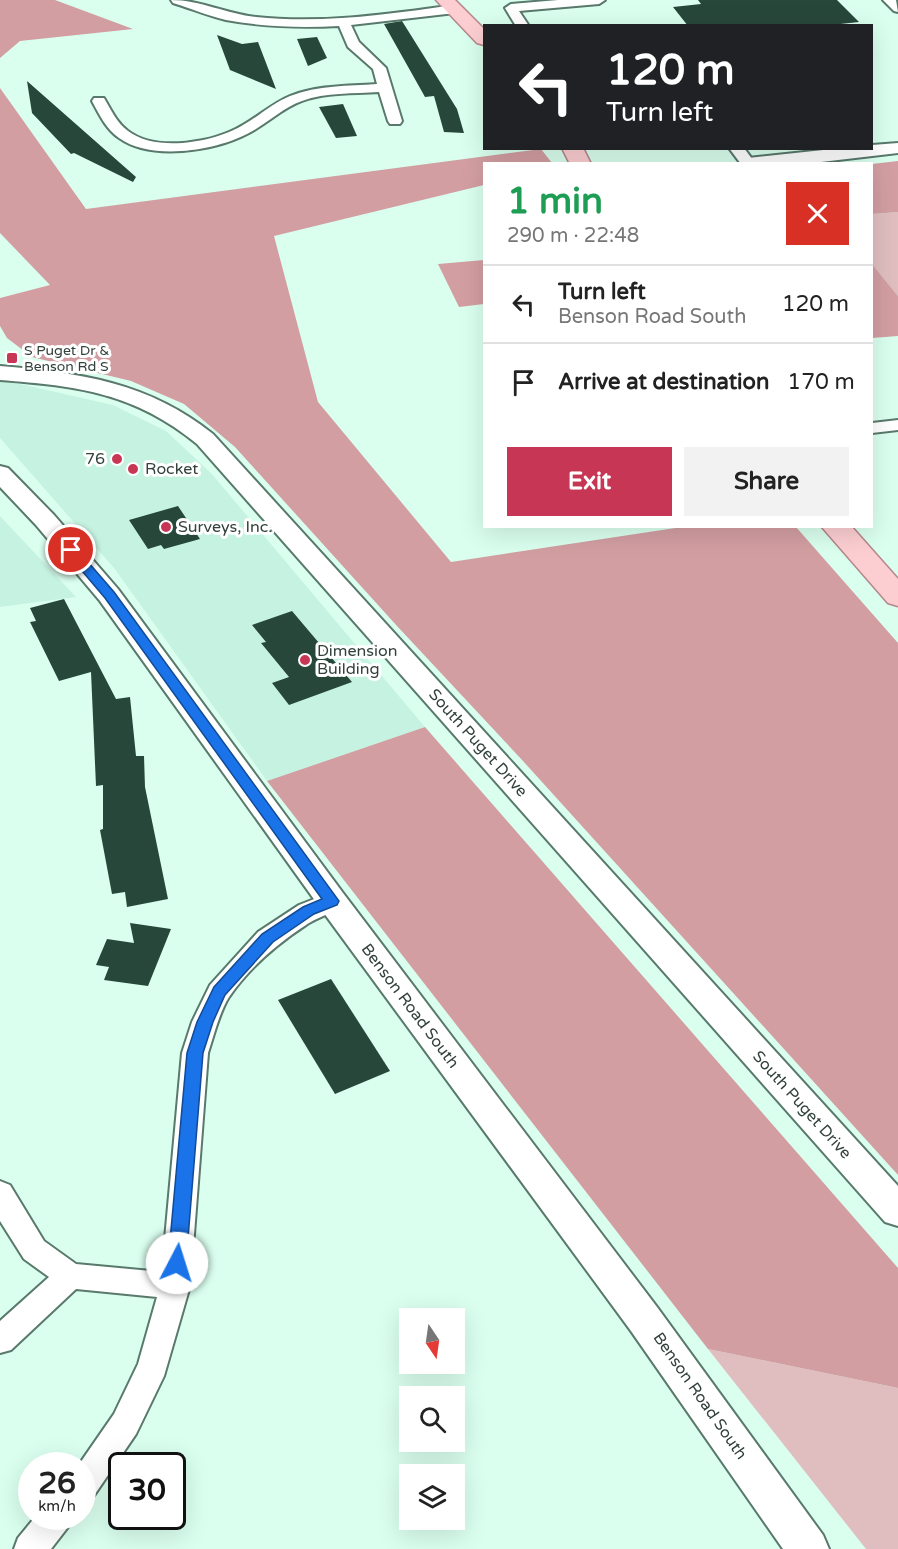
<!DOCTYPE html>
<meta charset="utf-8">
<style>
:root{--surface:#fff;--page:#f2f2f2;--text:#222;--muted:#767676;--line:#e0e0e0;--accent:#c73755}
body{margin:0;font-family:"Varela Round",sans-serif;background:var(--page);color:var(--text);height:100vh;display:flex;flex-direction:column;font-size:22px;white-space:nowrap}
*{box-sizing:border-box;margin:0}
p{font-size:20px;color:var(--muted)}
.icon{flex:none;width:33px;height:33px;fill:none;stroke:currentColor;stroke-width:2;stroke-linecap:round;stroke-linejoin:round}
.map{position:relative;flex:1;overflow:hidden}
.sheet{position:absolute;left:483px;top:162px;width:390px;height:366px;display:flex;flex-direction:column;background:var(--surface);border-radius:0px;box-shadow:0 6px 24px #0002}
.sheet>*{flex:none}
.guide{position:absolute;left:483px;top:24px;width:390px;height:126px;border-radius:0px;box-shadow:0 6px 24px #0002;background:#202124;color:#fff;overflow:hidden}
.needle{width:39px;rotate:167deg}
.buttons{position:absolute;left:399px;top:1308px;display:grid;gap:12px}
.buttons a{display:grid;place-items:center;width:66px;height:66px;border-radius:0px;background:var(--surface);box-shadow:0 6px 24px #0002;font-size:30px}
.speed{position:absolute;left:18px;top:1452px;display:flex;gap:12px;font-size:30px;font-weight:700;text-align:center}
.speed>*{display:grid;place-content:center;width:78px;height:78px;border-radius:50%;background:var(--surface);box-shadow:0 6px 24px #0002;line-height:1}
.speed small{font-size:15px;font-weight:400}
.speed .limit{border:3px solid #111;border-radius:9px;background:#fff;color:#111}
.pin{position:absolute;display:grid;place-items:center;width:51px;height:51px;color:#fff;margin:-26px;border:3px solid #fff;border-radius:50%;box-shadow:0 2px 6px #0007}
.me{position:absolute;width:66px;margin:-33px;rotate:5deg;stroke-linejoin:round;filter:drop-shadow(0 0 4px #0008)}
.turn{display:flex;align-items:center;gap:21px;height:126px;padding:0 24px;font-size:27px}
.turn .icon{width:78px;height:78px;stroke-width:2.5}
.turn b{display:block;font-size:42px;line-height:51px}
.round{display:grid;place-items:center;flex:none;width:63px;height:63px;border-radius:0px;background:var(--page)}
.headline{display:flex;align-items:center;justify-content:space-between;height:102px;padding:0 24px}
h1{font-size:36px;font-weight:800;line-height:45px;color:#1e9e55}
.button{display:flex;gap:12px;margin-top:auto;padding:12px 24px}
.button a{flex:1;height:69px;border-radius:0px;background:var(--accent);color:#fff;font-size:24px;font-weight:800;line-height:69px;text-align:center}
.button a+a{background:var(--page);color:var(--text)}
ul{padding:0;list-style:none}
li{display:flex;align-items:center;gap:18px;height:78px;padding:0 24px;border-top:2px solid var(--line)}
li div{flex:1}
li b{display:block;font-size:22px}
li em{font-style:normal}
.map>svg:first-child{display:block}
.built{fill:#c6f3e1}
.green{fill:#e0bec0}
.forest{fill:#d29ea2}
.building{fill:#28473b}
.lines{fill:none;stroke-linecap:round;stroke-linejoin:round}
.minor-casing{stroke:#59796c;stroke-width:4}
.tertiary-casing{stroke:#59796c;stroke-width:4}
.primary-casing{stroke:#b4878a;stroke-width:3}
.minor{fill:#fff;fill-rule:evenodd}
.tertiary{fill:#fff;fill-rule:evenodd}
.primary{fill:#fcced2;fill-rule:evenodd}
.route{fill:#1a73e8;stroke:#114b97;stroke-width:1.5}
.poi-dot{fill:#c73755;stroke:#fff;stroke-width:2}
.labels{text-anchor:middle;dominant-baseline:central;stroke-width:6;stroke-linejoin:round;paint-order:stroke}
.far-poi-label{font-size:14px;fill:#32413b;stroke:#fff;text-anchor:start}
.poi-label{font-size:16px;fill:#32413b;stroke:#fff;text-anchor:start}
.street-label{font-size:16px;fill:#32413b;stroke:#fff}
</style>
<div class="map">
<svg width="898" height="1549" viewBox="0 0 898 1549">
<rect width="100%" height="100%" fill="#daffef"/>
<!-- built -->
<g class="built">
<path d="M0,381H7L113,405L166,431L212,474L425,727L267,781L114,568L0,438Z"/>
<path d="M0,516L76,597L0,607Z"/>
</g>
<!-- green -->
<g class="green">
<path d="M898,212V296L872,264V214Z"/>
<path d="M708,1349L898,1388V1549H866Z"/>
</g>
<!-- forest -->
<g class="forest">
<path d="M0,0H55L133,29L20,41L0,58Z"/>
<path d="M0,88L86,209L541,149L552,163L484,164V185L274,236L318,402L451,562L682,527H796L898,643V1175L523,761L397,626L235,447L184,404L131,381L32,357L7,338L0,326V298L50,285L0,233Z"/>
<path d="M898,161V212L872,214V164Z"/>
<path d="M484,260V304L459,307L438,264Z"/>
<path d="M872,264L898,296V336L872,338Z"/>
<path d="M425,727L898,1268V1388L708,1349L267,781Z"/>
</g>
<!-- building -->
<g class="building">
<path d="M698,0H837L859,22L822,26H688L673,7L701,4Z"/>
<path d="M402,21L457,109L464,133L444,132L434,96L425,97L384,24Z"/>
<path d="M217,35L242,44L258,42L276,89L230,70Z"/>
<path d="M317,37L327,58L308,66L297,39Z"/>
<path d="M27,81L136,177L133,182L74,153L71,154L32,113Z"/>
<path d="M343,104L357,136L336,138L319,107Z"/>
<path d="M178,506L200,539L164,549L161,545L148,549L129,520Z"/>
<path d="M64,599L116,699L130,697L136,756H144L145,787L168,899L127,907L125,892L112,894L100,830L103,829V785L96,786L91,672L59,681L30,622L36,621L30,608Z"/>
<path d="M292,611L352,682L289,705L272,683L289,677L261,643L266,642L252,625Z"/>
<path d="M130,923L171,929L148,986L104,980L109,967L96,965L107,939L134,943Z"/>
<path d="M331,979L390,1071L335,1094L278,1000Z"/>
</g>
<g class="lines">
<defs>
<g id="minor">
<path d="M171,0C200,0 227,14 256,17C323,24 389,14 455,5L461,9L455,13L351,25L359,42L386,68L402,121L400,124H390L388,121L379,92C354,94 326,92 302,101C282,108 267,124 247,134C214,151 151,161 119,138C106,129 99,114 92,101L94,98H104C111,110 117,123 128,131C157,153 215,142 243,125C259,116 273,103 290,96C318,85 348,86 377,84L373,69L348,47L339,26C301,28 264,27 226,20C208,16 190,8 173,3Z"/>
<path d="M558,0H605L599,4L519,11L529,26H516L505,8L511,4Z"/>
<path d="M883,0H896L898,12L894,11Z"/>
<path d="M729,148H744L755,163L741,164Z"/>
<path d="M898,420V430L872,433V423Z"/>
<path d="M332,892L341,895L344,901C337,913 317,917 306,925C277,944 249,968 229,997C219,1013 214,1035 208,1053L190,1286L164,1376L136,1434L93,1497L82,1501V1466H78L114,1414L138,1364L157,1297L76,1289L11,1350L0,1353V1321L49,1277L24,1259L0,1221V1181L10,1185L44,1241L76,1264L162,1272L182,1053L192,1022L210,985L258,932L299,905Z"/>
<path d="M36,1516H73L68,1527L51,1549H14L18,1538Z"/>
</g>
<g id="tertiary">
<path d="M898,143V153L804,164H739L741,160L748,158L842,148H872V145Z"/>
<path d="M0,366C81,373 148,382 213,434L898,1186V1226L885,1222L197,444C135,393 78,386 0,380Z"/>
<path d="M0,466L8,468L54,515L118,589L343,893L657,1307L823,1535L829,1549H783L631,1331L321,909L100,601L36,525L0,487Z"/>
</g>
<g id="primary">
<path d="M436,0H455L484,29V45L477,43Z"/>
<path d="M562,148H583L591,164H570Z"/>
<path d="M821,526H851L898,579V606L888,603Z"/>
</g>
</defs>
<!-- minor casing -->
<use href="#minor" class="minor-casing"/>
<!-- tertiary casing -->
<use href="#tertiary" class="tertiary-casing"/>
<!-- primary casing -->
<use href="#primary" class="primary-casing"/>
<!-- minor -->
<use href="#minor" class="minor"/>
<!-- tertiary -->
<use href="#tertiary" class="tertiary"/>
<!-- primary -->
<use href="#primary" class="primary"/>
</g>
<!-- route -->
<path class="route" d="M71,546L75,547L114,592L339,901L337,905L314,914L273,942L225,995L213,1022L203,1053L186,1263L183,1268L177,1271L171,1268L168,1263L187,1053L197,1022L214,987L262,934L303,907L322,899L105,598L66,552L65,550Z"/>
<!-- markers -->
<g class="poi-dot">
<rect x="6" y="352" width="12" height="12" rx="3"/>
<circle cx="117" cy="459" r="6"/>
<circle cx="133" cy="469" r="6"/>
<circle cx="166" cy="527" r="6"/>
<circle cx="305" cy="660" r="6"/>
</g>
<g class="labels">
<!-- far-poi labels -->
<g class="far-poi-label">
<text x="24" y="350">S Puget Dr &amp;<tspan x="24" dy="16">Benson Rd S</tspan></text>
</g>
<!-- poi labels -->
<g class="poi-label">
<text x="105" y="459" text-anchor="end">76</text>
<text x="145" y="469">Rocket</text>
<text x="178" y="527">Surveys, Inc.</text>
<text x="317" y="651">Dimension<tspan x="317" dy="18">Building</tspan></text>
</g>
<!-- street labels -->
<g class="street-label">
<text transform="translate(478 743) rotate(48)">South Puget Drive</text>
<text transform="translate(410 1006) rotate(53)">Benson Road South</text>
<text transform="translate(802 1105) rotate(48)">South Puget Drive</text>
<text transform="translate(700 1396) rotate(55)">Benson Road South</text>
</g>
</g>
</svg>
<div class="buttons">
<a><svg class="needle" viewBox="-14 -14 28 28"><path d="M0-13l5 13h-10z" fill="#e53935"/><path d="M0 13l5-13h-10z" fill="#767676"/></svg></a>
<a><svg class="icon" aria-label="search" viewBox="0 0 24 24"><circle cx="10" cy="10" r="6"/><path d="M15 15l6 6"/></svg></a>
<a><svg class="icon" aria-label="layers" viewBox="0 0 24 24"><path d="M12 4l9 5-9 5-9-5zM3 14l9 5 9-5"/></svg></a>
</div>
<div class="speed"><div>26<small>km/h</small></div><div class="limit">30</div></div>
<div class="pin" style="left:71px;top:550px;background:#d93025"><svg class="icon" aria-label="arrive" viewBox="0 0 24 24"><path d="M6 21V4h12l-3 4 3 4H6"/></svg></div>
<svg class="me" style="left:177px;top:1263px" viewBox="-20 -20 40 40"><circle r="19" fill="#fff"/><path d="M0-13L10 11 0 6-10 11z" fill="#1a73e8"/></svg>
<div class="guide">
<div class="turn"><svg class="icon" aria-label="left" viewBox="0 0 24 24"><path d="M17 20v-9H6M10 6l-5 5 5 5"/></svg><div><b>120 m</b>Turn left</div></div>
</div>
<section class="sheet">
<div class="headline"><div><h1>1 min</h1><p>290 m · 22:48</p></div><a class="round" style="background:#d93025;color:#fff"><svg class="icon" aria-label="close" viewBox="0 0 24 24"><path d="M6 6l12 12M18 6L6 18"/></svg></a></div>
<ul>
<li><svg class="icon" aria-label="left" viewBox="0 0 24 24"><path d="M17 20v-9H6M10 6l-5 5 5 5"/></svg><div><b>Turn left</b><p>Benson Road South</p></div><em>120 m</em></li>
<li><svg class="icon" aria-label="arrive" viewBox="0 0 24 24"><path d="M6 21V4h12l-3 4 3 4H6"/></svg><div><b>Arrive at destination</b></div><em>170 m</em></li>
</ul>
<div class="button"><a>Exit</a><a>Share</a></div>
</section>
</div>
